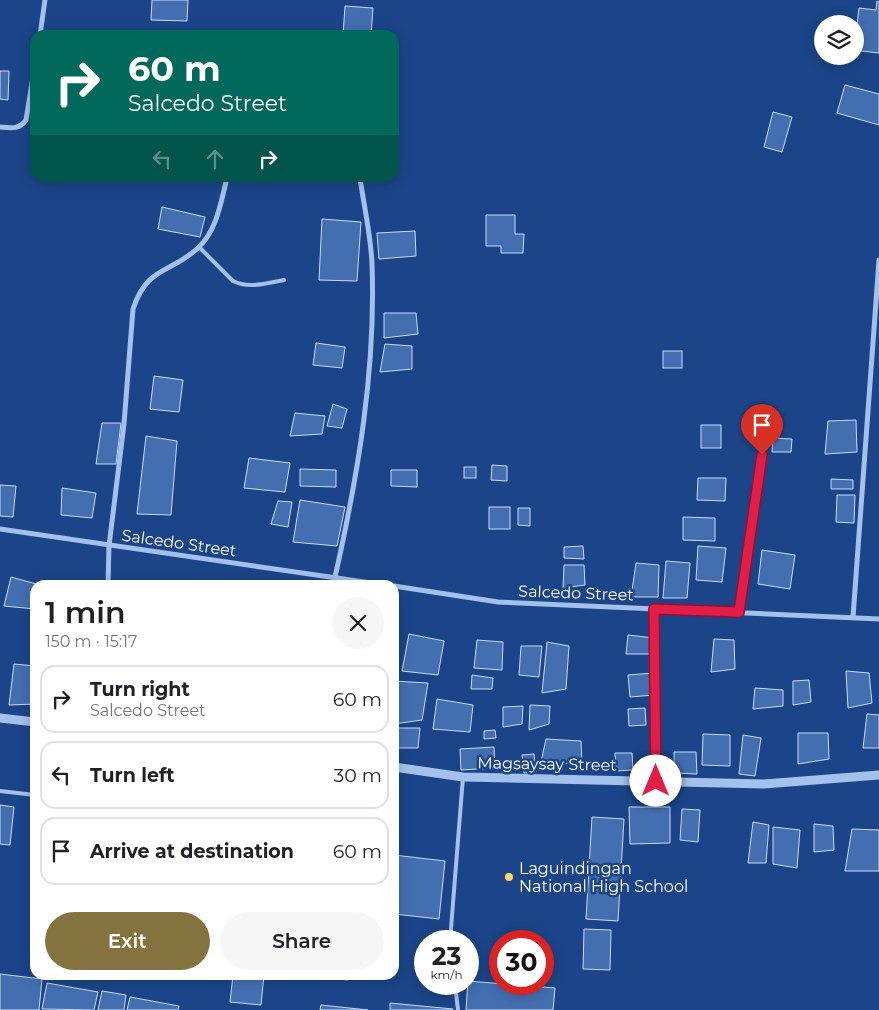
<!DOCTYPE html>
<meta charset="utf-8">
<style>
:root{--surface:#fff;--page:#f6f6f6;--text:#202124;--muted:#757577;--line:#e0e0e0;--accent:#84733f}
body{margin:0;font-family:Montserrat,sans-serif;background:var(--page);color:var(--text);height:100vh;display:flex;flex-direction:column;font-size:19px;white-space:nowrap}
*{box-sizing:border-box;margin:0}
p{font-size:16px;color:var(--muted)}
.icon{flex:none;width:28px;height:28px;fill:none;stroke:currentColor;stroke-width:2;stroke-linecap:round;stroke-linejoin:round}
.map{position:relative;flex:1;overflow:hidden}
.panel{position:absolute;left:30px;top:580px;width:369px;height:400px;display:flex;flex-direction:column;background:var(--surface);border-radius:15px;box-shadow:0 2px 12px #0003}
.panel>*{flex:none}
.banner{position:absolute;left:30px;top:30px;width:369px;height:152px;border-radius:15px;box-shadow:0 2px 12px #0003;background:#00695c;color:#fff;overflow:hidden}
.buttons{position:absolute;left:814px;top:15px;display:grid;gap:10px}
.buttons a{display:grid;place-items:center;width:50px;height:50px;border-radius:50%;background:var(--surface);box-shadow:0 2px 12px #0003;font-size:25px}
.speed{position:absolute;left:414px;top:930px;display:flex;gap:10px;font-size:25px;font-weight:700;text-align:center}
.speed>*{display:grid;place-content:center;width:65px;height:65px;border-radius:50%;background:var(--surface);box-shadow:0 2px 12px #0003;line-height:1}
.speed small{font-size:12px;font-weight:400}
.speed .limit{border:8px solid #d22;background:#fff;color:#111}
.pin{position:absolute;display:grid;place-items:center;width:42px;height:42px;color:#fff;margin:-51px -21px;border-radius:50% 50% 50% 0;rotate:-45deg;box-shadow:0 0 5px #0007}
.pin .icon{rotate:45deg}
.me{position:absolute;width:55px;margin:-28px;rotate:0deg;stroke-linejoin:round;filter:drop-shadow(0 0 4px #0008)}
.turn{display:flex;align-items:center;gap:18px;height:105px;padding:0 15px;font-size:22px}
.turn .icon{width:65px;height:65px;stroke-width:2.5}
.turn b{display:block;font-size:35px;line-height:42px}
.lanes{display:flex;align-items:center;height:48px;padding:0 15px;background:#0003;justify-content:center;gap:25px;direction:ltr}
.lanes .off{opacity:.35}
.round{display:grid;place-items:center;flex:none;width:52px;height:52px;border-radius:26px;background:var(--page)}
.head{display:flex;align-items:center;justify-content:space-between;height:85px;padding:0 15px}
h1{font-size:30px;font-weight:600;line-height:38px}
.action{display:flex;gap:10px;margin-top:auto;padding:10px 15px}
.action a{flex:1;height:58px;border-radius:30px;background:var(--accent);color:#fff;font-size:20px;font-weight:600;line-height:58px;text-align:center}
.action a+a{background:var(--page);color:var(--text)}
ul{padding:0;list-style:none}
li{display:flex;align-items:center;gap:15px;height:68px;margin:0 10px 8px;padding:0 5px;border:2px solid var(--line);border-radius:15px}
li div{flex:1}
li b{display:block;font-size:19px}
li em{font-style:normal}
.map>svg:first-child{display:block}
.building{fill:#436fb1;stroke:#c9dcf9}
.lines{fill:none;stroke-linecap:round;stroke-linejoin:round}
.service{stroke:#a3c1ec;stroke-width:4}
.minor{stroke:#a3c1ec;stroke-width:5}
.tertiary{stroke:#a3c1ec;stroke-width:9}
.route-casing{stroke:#92132f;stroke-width:12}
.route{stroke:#e11d48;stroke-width:9}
.poi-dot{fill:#fed860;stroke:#1b4588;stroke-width:2}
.labels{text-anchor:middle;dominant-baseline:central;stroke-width:5;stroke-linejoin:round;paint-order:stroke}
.street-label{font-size:16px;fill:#fff;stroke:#1b4588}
.poi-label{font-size:16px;fill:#fff;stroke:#1b4588;text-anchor:start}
</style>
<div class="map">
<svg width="879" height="1010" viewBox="0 0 879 1010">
<rect width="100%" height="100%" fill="#1b4588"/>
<!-- building -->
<g class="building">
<path d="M152,0H188L187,21L151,20Z"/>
<path d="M877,1L879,2V53L861,51L862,42L855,41L859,8L876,10Z"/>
<path d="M345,6L373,8L371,35H343Z"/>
<path d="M0,71H9L8,100L0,99Z"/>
<path d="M845,85L879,94V125L837,113Z"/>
<path d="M773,112L792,117L782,152L764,147Z"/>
<path d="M162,207L205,217L200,237L158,229Z"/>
<path d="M486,215H515V234H524L523,253H501V246H486Z"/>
<path d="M322,219L361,222L357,281L319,280Z"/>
<path d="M415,231L416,256L379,259L377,233Z"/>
<path d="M384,313H416L418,334L384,338Z"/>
<path d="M316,343L345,347L342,368L313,365Z"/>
<path d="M385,344L412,346V369L380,372Z"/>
<rect x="663" y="351" width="19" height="17"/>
<path d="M154,376L183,380L179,412L150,409Z"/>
<path d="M333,404L347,409L342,428L327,426Z"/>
<path d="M295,413L325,416L322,434L290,436Z"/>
<path d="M856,420L857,452L825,454L828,421Z"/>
<path d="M102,423H121L116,464H96Z"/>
<rect x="701" y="425" width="20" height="23"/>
<path d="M146,436L177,441L171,515L137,514Z"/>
<path d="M773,438L792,439L791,452H772Z"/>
<path d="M249,458L290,463L285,492L244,488Z"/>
<path d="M492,465L507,466V481L491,480Z"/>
<rect x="464" y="467" width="12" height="11"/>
<path d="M300,469L336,470V487L300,486Z"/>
<path d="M391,470H417V487L391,486Z"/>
<path d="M698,478H726L725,501L697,500Z"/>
<path d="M831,479L853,480V489H831Z"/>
<path d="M0,485L16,486L13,517L0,516Z"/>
<path d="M62,488L96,493L92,518L61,515Z"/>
<path d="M837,495H855L854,523L836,522Z"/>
<path d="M300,500L345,507L337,546L293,542Z"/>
<path d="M278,501L292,502L288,527L271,524Z"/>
<rect x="489" y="507" width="21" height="22"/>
<path d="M518,508H530V526L518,525Z"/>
<path d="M683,517L715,518V541L683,540Z"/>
<path d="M583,546L584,559L564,558V547Z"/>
<path d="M698,546L726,548L722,582L696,580Z"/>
<path d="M762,550L795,555L790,589L758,584Z"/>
<path d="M666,561L690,563L687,598H663Z"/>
<path d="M636,563L659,565L658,597H631Z"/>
<path d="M564,565H584L585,585L563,588Z"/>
<path d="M11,577L40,585H35V609L4,606Z"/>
<path d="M409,634L444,641L438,675L402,671Z"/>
<path d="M628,635L654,638L653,654H626Z"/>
<path d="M714,639L734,640L735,669L711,672Z"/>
<path d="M477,640L503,642L502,670L474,668Z"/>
<path d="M547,642L569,646L566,689L542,693Z"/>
<path d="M521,646H542L539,677L519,675Z"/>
<path d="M14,664L35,666V704L9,705Z"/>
<path d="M846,671L869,673L872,703L848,708Z"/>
<path d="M653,673L654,695L630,697L628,675Z"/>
<path d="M472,675L493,678L492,689H471Z"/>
<path d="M809,680L811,702L793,705V681Z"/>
<path d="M394,681L428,683L422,720L394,724Z"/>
<path d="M755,688L783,690V706L753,709Z"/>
<path d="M437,699L473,705L470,732L433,729Z"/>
<path d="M530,705L550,706L549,724L529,730Z"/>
<path d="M523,706L522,724L503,727V707Z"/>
<path d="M645,708L646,725L629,726L628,709Z"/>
<path d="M867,714L879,715V748H863Z"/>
<path d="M398,728H420L418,748H395Z"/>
<path d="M495,730L496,738L484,739V731Z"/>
<path d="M798,733H828L829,759L798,764Z"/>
<path d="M703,734L730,735V766L702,765Z"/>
<path d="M743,735L761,738L755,776L739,774Z"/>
<path d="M546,739L581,741L582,764L541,762Z"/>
<path d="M494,747L495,768L461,770L460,749Z"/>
<path d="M674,752H696L697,774L674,773Z"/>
<path d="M615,753H632L633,770L616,771Z"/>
<path d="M534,754L536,772L524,773L522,755Z"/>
<path d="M0,805L14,807L10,845L0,844Z"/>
<path d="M629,807H670V843L630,844Z"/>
<path d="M682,809L700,810L698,842L680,840Z"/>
<path d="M592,817L624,819L618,921L586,919Z"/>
<path d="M753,822L769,825L766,863H748Z"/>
<path d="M814,824L833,826L834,850L814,852Z"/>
<path d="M773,827L800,830L797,868L773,864Z"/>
<path d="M852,829L879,830V871H845Z"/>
<path d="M394,855L445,861L439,919L394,914Z"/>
<path d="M584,929L611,930L610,970L583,969Z"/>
<path d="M0,974L42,979L39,1010H0Z"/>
<path d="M233,975H264L261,1005L230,1002Z"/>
<path d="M318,975H348V980L318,977Z"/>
<path d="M468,981L555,988L553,1010H466Z"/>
<path d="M47,983L98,992L94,1010L42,1009Z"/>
<path d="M102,991L126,995L124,1010H98Z"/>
<path d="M130,997L179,1006L178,1010H127Z"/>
<path d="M390,1003L453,1009V1010H390Z"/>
<path d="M321,1005L368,1010H320Z"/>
</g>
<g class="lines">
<!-- service -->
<g class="service">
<path d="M199,247L233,281C249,289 267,283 284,280"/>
<path d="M0,791L35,795"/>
<path d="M450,941L463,777"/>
<path d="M455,984L458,1010"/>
</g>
<!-- minor -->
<g class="minor">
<path d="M40,35L45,0"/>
<path d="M0,127C11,128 19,130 26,120L35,65"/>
<path d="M0,529L385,585"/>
<path d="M335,577C358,475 376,369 372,264C371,236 364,206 360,178"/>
<path d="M108,585L109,546L124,424L133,309C147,266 170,274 198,248C217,231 221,201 227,178"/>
<path d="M394,586L498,602L879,619"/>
<path d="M654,609L656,781"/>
<path d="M739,612L762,455"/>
<path d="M853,617L879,260"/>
</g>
<!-- tertiary -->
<g class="tertiary">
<path d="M0,718L35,722"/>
<path d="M394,767L463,777L764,784L879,775"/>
</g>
</g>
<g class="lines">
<defs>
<path id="route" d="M656,781L654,609L739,612L762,455"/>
</defs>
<!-- route casing -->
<use href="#route" class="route-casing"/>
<!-- route -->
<use href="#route" class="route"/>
</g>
<!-- markers -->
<circle class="poi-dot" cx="509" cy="877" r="5"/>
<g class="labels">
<!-- street labels -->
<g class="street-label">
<text transform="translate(179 543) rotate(8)">Salcedo Street</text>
<text transform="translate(576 593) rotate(2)">Salcedo Street</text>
<text transform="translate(547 764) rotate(1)">Magsaysay Street</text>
</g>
<!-- poi labels -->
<g class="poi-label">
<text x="519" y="868">Laguindingan<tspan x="519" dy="18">National High School</tspan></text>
</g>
</g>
</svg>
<div class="buttons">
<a><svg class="icon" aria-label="layers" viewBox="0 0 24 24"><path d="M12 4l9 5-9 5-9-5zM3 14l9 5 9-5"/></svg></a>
</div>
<div class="speed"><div>23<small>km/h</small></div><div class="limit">30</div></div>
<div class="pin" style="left:762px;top:455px;background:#d93025"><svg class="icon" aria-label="arrive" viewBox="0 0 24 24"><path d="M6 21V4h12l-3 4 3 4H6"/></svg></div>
<svg class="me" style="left:656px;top:781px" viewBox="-20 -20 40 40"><circle r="19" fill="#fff"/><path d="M0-13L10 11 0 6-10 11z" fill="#e11d48"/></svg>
<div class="banner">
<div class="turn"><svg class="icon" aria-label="right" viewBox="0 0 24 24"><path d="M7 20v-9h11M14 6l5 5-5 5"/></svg><div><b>60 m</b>Salcedo Street</div></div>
<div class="lanes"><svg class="icon off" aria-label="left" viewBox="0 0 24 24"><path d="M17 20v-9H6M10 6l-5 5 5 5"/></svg><svg class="icon off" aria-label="ahead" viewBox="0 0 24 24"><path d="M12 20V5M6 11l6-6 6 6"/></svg><svg class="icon" aria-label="right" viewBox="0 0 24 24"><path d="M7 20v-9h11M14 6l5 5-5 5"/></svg></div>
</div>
<section class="panel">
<div class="head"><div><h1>1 min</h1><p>150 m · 15:17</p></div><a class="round"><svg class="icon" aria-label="close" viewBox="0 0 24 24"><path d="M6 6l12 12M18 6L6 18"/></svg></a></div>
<ul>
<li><svg class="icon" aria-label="right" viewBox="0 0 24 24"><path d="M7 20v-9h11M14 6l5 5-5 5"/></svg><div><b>Turn right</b><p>Salcedo Street</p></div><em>60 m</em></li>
<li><svg class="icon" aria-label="left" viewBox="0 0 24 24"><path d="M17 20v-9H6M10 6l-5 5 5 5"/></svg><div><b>Turn left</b></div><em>30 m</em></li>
<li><svg class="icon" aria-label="arrive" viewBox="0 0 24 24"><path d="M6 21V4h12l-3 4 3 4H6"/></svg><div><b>Arrive at destination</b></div><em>60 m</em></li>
</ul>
<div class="action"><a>Exit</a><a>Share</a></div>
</section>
</div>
